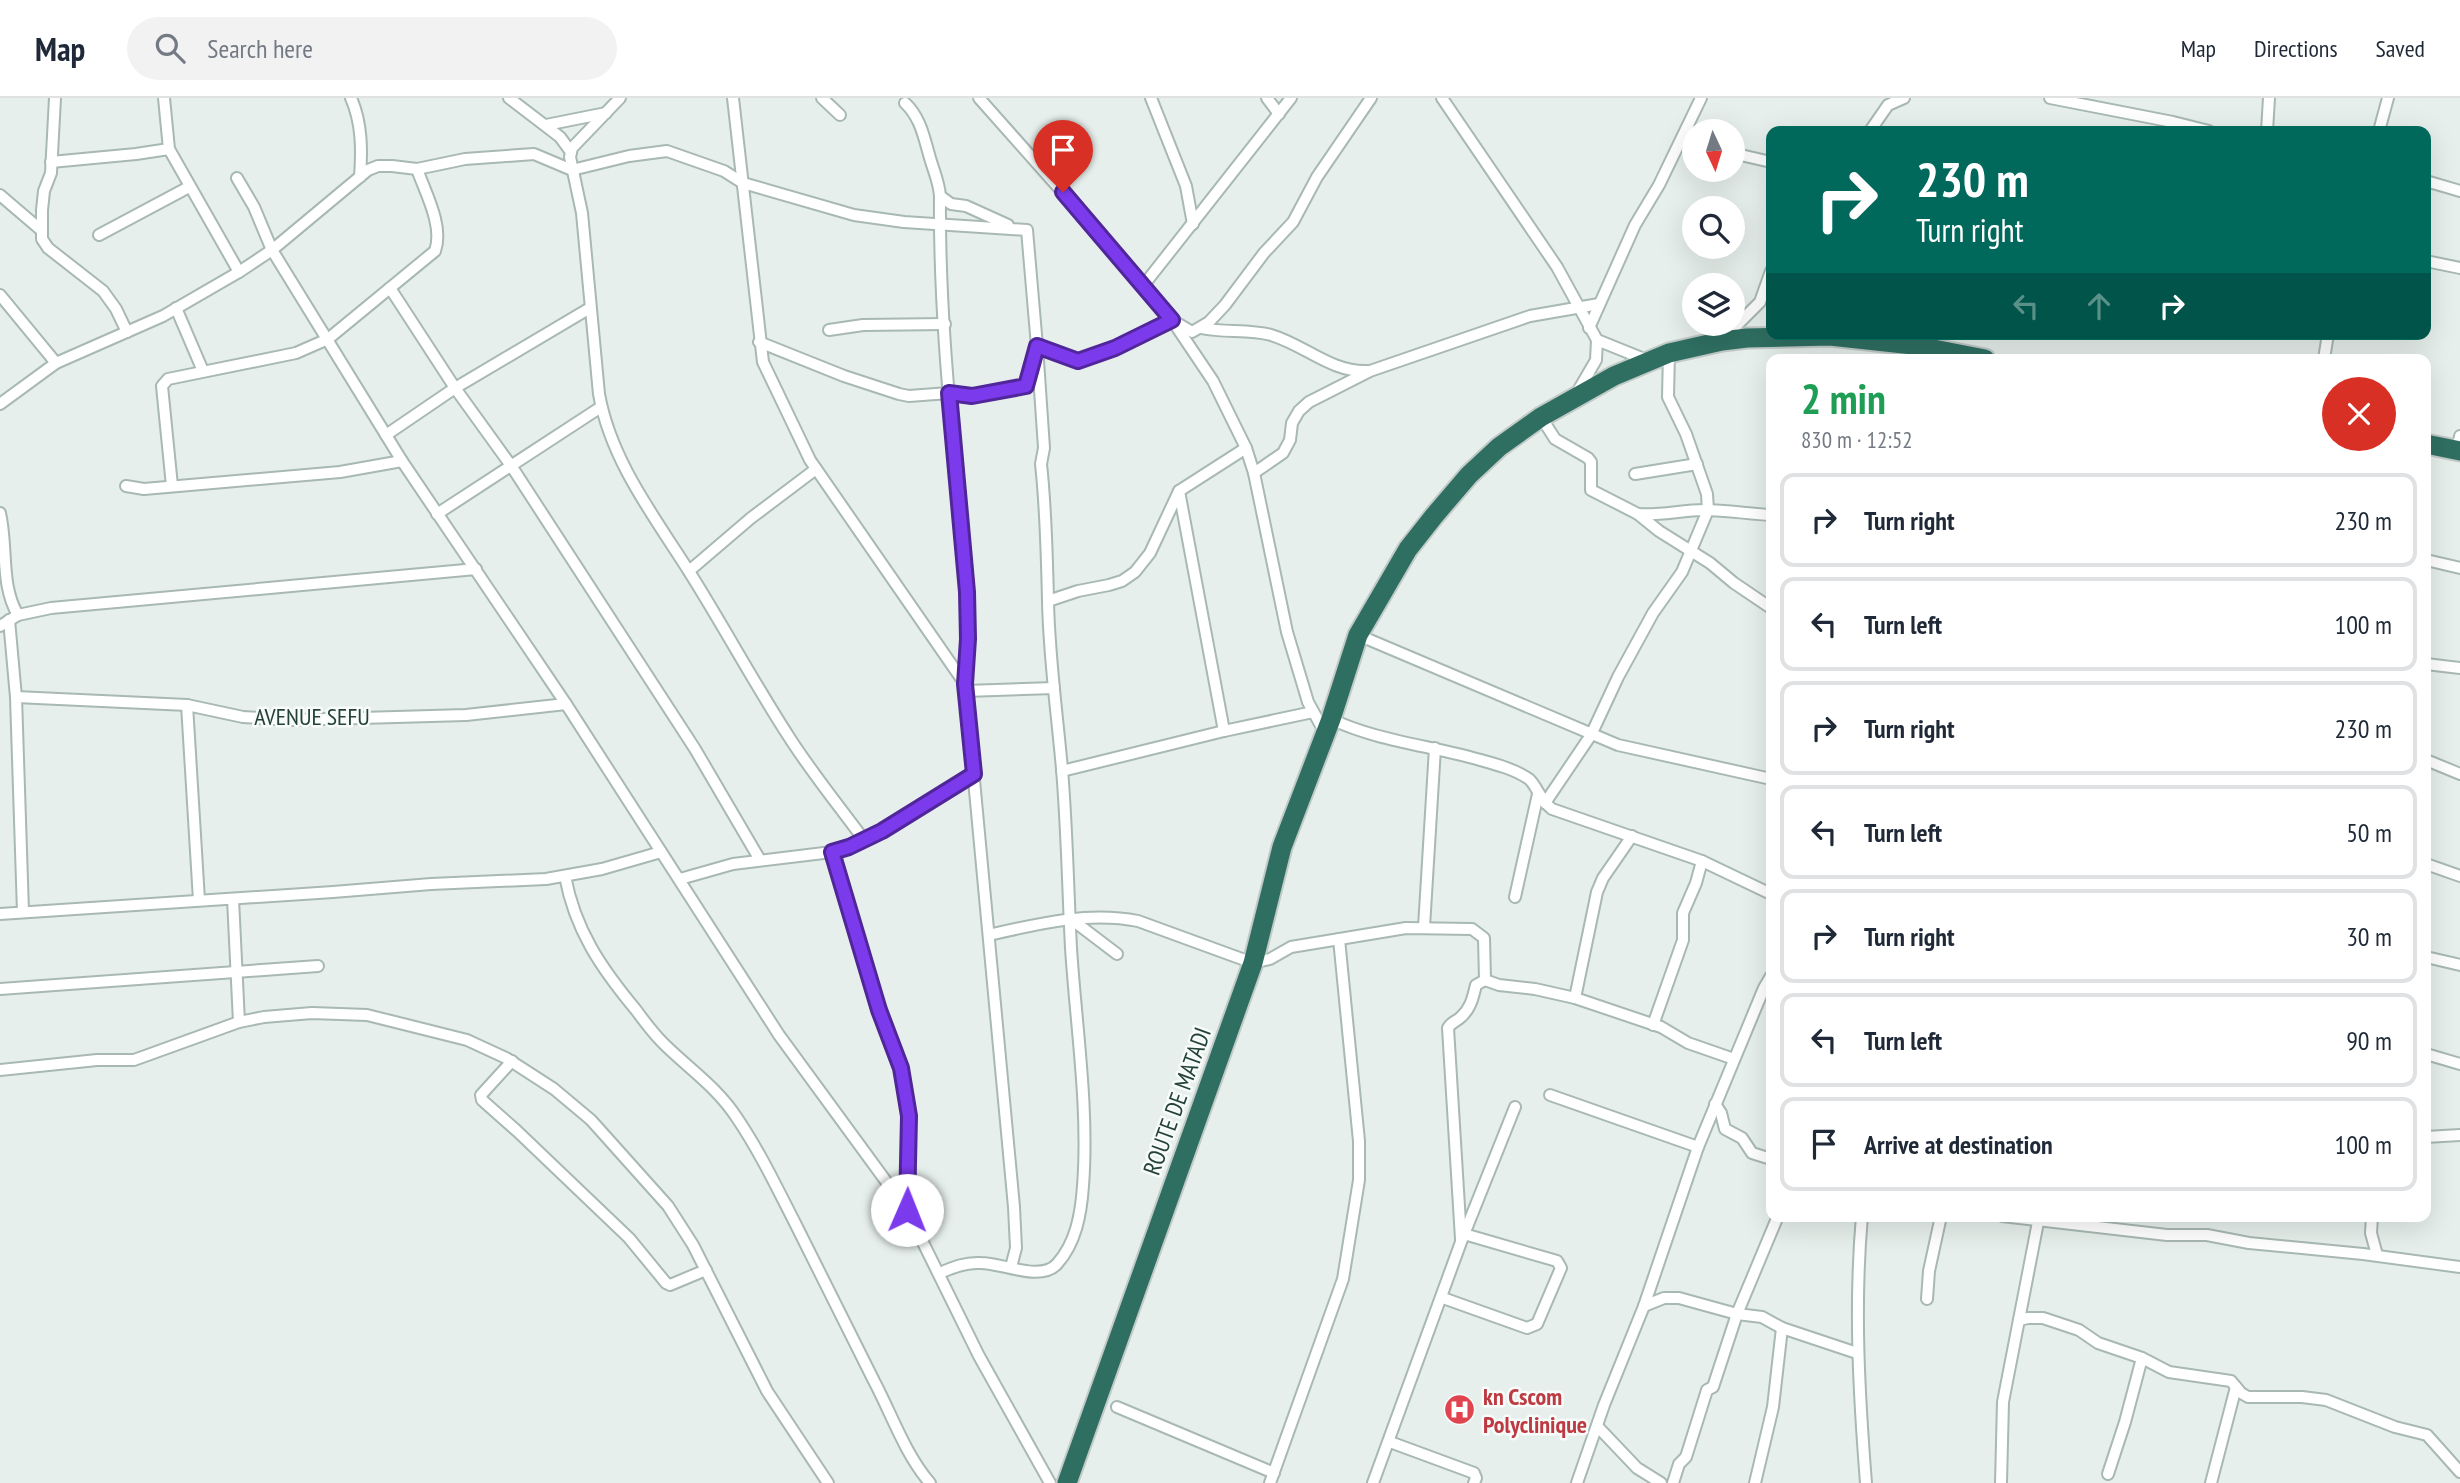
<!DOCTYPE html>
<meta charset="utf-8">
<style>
:root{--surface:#fff;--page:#f2f2f3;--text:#1f2937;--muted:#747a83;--line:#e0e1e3}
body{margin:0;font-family:"PT Sans Narrow",sans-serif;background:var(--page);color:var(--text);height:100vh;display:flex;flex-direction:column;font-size:26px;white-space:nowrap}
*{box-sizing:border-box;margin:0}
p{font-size:23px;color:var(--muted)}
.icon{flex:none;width:38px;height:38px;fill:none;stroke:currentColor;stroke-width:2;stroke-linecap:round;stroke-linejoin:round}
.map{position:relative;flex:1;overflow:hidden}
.drawer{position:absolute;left:1766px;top:256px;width:665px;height:868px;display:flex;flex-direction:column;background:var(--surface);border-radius:14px;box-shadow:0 7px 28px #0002}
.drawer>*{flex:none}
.top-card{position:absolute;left:1766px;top:28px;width:665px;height:214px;border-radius:14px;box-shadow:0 7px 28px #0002;background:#00695c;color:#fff;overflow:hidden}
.needle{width:46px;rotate:176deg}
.controls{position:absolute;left:1682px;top:21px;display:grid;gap:14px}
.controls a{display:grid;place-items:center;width:63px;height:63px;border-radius:50%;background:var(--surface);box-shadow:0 7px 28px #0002;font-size:35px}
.pin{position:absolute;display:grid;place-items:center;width:60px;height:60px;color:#fff;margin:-72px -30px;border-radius:50% 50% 50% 0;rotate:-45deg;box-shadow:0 0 7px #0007}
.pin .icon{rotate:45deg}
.me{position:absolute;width:77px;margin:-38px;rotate:1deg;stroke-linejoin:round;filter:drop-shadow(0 0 5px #0008)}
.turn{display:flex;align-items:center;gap:24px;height:147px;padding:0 35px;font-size:32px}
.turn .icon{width:91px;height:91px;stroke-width:2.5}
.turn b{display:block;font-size:49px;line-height:60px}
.lanes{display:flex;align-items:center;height:66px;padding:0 35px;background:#0003;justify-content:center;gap:35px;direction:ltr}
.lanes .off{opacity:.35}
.round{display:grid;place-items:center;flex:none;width:74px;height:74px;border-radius:37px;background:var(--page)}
.overview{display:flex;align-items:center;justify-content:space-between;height:119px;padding:0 35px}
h1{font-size:42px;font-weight:600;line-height:52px;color:#1e9e55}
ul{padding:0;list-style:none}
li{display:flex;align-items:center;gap:21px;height:94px;margin:0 14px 10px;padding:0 21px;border:4px solid var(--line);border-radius:14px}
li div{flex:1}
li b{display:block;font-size:26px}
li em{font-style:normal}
header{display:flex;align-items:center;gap:42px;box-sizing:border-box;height:98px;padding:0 35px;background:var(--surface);border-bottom:2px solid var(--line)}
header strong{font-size:33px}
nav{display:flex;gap:38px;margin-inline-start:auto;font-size:24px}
.search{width:490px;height:63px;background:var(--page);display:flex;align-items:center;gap:18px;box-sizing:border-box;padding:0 24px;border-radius:38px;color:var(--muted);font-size:26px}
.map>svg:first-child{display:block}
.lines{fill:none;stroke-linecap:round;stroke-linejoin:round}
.street-casing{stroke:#a8b8b2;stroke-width:14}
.highway-casing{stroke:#c2cac8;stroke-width:23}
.street{stroke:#fff;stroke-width:10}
.highway{stroke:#2f6f62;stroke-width:19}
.route-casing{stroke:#51269a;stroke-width:18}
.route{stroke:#7c3aed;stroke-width:12}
.labels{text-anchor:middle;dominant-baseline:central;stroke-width:5;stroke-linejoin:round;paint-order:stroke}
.street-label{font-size:24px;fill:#24423a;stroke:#f7fbf9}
.health-label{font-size:24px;font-weight:bold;fill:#be3a42;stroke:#f7fbf9;text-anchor:start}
</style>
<header>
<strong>Map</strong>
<div class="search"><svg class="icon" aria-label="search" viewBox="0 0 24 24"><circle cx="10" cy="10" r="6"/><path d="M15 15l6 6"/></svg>Search here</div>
<nav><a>Map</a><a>Directions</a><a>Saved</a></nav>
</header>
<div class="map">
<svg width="2460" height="1385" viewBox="0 0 2460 1385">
<rect width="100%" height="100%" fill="#e6efeb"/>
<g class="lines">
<defs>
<g id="street">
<path d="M55,0L51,75L44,93L42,112V141L48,150L103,193L116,211L127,234"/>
<path d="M164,0L169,51L239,174"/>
<path d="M351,0C362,25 362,52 360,79"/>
<path d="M509,0L560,39L571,54"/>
<path d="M620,0L572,50L570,59L582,115L599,296C611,363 654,418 690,475C724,529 754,585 789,639C812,675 839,708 864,742"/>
<path d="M733,0L763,264L810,362L965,586"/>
<path d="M822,0L840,17"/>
<path d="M979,0L1098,134L1172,222L1213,283L1246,350L1254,375L1287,534L1308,604L1325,635"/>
<path d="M1151,0L1186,88L1193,126"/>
<path d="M1267,0L1279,16"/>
<path d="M1442,0L1557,169L1597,242L1596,262L1578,293"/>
<path d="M2050,0L2173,24L2209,33"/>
<path d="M905,5C921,20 924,40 930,60C934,74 939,84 940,98C939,196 948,293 957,390C963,455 974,521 965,586L1014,1109L1016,1150L1011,1169"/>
<path d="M546,27L606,15"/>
<path d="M1870,33L1888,7L1904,0"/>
<path d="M2267,33L2269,0"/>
<path d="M2379,33L2388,0"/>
<path d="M1732,55L1771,64"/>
<path d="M51,64L136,56L169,51"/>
<path d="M237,80L254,109L272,152L402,363L566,606L779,937L907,1112L979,1258L1050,1385"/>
<path d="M2426,83L2460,93"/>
<path d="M0,97L41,132"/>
<path d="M940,98L951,106L966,108L1008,127"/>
<path d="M99,137L189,89"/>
<path d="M2426,163L2460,170"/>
<path d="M1143,188L1291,0"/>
<path d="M390,190L455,290L512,369L695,651L760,762"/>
<path d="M0,197L56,265"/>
<path d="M176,210L203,273"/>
<path d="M1201,230C1225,235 1248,231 1271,237C1305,247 1330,274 1367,273"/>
<path d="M1589,230L1635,127L1659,87L1701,0"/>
<path d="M829,232L863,227L945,226"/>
<path d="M1723,241L1760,204L1771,173"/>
<path d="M1597,242L1649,263"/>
<path d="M2324,261L2328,236"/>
<path d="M0,306L56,265L163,218L239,174L272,152L368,72L378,68H392L417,71L465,61L534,56L572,72L629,58L667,53L724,73L743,85L854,117L904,124L1027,132L1037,248L1026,288L972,298L949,295L909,298L899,296L844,278L759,244"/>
<path d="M1541,319L1555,341L1588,360L1591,364V392L1638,416L1659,433L1710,465L1734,485L1771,510"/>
<path d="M386,337L455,290L590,210"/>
<path d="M2457,353L2460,338"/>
<path d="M1254,375L1283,355L1290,342L1292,325L1299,313L1309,304L1370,273L1530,218L1599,206"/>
<path d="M1635,376L1697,366"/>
<path d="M126,388L144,391L340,374L402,363"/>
<path d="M172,388L162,288L168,281L296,255L328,241L435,153C444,128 425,94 417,71"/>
<path d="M1179,393L1224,633"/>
<path d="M0,415C8,450 0,487 18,517"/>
<path d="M437,416L601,309"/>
<path d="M1638,416C1660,418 1682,412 1704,412C1727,412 1749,416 1771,417"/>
<path d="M2426,462L2460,470"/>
<path d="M689,473L751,420L816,371"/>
<path d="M1048,503L1078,493L1109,487L1122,483L1135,474L1150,455L1179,393L1246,350"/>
<path d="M9,522L16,599L23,814"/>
<path d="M0,528L18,517L51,510L476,471"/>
<path d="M1358,537L1618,647L1771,681"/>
<path d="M2426,566L2460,570"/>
<path d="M965,593L1054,590"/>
<path d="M16,599L187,607L243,619L291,622L466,617L566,606"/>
<path d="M187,607L199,802"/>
<path d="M1331,621C1375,642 1425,647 1473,660C1491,665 1513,670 1529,681C1537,688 1539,701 1552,711L1702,763L1771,796"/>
<path d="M2426,662L2460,676"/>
<path d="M1062,673L1224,633L1313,614"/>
<path d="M1545,705L1591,637L1618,579L1653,515L1682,474L1708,412L1707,396L1686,336L1668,299L1669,255"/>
<path d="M832,754L879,912L901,970L909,1018L907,1112"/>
<path d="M2426,766L2460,778"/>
<path d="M565,778C575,832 601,870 636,912C644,923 653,935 663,945C688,970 717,989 737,1020C760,1054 777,1090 796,1127C822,1179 848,1231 874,1283C892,1317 905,1356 930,1385"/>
<path d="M680,781L733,766L832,754L849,749L882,733L974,676"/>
<path d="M1515,799L1538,696"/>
<path d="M233,801L239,924"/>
<path d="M0,816L333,794L431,786L546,781L602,771L661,754"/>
<path d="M1071,821L1117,856"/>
<path d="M1424,829L1435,650"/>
<path d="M989,837C1037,826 1088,813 1138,823L1253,865L1270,861L1291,849L1406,830L1472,831L1484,840L1485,882L1499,887L1535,891L1575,900L1661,929L1688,945L1734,961"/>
<path d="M2426,859L2460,867"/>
<path d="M0,891L318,868"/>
<path d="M1575,900L1597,794L1603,780L1632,738"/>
<path d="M1653,927L1683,842V815L1696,785L1702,763"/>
<path d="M2426,956L2460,966"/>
<path d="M512,963L481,997L482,1002L517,1033L629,1140L666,1185L670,1187L706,1172"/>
<path d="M0,972L97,962H134L239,924L264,919L312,915L367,917L467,942L506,960L554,991L591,1022L668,1108L693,1147L767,1293L828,1385"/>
<path d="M1550,997L1698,1049"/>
<path d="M1715,1006L1721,1015L1725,1031L1742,1040L1752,1055L1771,1061"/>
<path d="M2426,1039L2460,1037"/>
<path d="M1862,1118C1854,1208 1859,1296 1866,1385"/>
<path d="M2002,1118L2167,1137H2207L2249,1145L2363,1156L2460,1169"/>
<path d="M2372,1118L2371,1135L2377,1157"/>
<path d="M1461,1141L1448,930C1451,924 1456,924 1461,919C1471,910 1473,899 1476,887L1485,882"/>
<path d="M940,1175C953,1169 966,1164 981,1165C1002,1165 1041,1184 1057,1166C1076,1145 1081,1116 1083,1088C1089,1010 1076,928 1071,850C1068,791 1067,731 1062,671C1057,615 1049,559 1048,503C1047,457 1046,411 1041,366L1044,350L1037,248L1078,263L1115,250L1172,222L1192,234L1209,224L1225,207L1264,155L1293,124L1317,79L1371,0"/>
<path d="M1443,1200L1527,1230L1537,1226L1561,1170L1557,1163L1464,1136"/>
<path d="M1927,1201L1929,1173L1941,1118"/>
<path d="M1644,1208L1664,1200H1679L1737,1216L1762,1219L1782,1230L1857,1255"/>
<path d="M2019,1222L2028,1220H2043L2079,1232L2098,1245L2142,1260L2169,1274L2231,1283L2241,1295L2248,1299H2302L2326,1302L2395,1329L2427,1337L2460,1374"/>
<path d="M1117,1309L1274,1375"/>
<path d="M1598,1329L1637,1370L1661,1385"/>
<path d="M1390,1344L1474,1375L1476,1380L1474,1385"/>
<path d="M2108,1376L2125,1324L2142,1260"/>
<path d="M1270,1385L1343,1181L1359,1082V1043L1339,841"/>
<path d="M1373,1385L1461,1144L1515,1009"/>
<path d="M1577,1385L1604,1307L1644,1208L1698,1049L1764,890L1771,878"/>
<path d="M1673,1385L1679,1366L1686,1359L1707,1292L1713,1289L1737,1216L1778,1118"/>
<path d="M1755,1385L1773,1309L1782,1230"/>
<path d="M2001,1385L2003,1304L2038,1124"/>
<path d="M2211,1385L2236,1289"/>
</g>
<g id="highway">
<path d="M2426,346L2460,353"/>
<path d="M1067,1385L1253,865L1282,749L1331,621L1358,537L1408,451L1434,418L1469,377L1499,349L1541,319L1614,278L1669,255L1722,243L1747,240L1830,238L1913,247L1985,261"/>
</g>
</defs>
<!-- street casing -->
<use href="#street" class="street-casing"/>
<!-- highway casing -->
<use href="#highway" class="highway-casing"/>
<!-- street -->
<use href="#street" class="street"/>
<!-- highway -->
<use href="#highway" class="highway"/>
</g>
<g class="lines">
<defs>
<path id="route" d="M907,1112L909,1018L901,970L879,912L832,754L849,749L882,733L974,676L965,586L968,541L967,494L949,295L972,298L1026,288L1037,248L1078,263L1115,250L1172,222L1063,94"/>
</defs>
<!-- route casing -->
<use href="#route" class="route-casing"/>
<!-- route -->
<use href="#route" class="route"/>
</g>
<!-- icons -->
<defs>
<symbol id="hospital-disc" viewBox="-11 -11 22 22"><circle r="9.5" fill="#e0444e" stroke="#f7fbf9"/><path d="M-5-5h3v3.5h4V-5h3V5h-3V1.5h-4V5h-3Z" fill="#fff"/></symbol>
</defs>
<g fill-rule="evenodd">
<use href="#hospital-disc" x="1442" y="1294" width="35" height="35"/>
</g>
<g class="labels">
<!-- street labels -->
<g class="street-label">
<text x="312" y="618">AVENUE SEFU</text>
<text transform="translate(1177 1003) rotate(-70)">ROUTE DE MATADI</text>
</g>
<!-- health labels -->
<g class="health-label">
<text x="1483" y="1298">kn Cscom<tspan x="1483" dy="28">Polyclinique</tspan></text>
</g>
</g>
</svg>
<div class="controls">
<a><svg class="needle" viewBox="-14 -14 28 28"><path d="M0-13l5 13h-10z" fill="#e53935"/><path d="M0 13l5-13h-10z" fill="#747a83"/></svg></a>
<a><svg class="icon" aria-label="search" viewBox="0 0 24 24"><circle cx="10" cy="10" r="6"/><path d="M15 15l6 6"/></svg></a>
<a><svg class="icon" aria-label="layers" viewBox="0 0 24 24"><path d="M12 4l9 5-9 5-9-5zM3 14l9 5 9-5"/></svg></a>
</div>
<div class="pin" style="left:1063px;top:94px;background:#d93025"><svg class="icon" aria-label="arrive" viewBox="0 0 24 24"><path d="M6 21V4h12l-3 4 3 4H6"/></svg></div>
<svg class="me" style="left:907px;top:1112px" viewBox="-20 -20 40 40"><circle r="19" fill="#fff"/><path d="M0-13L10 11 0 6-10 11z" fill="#7c3aed"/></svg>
<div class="top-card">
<div class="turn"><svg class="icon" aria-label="right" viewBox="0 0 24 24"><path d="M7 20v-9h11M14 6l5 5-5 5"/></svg><div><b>230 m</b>Turn right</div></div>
<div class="lanes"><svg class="icon off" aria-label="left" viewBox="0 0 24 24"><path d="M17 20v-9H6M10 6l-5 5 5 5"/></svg><svg class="icon off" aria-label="ahead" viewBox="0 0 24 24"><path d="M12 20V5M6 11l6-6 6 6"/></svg><svg class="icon" aria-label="right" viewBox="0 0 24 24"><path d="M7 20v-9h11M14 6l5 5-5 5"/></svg></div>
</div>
<section class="drawer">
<div class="overview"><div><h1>2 min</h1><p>830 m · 12:52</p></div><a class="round" style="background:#d93025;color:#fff"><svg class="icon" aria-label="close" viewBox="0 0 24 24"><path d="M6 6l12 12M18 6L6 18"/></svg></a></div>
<ul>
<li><svg class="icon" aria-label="right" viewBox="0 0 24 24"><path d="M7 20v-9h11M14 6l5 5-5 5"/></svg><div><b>Turn right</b></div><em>230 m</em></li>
<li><svg class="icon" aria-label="left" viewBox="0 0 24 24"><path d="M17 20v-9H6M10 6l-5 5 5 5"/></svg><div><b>Turn left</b></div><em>100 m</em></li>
<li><svg class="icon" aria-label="right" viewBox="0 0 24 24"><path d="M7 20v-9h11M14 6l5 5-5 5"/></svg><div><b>Turn right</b></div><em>230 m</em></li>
<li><svg class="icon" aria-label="left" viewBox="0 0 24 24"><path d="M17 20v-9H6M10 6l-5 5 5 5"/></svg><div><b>Turn left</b></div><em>50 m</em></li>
<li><svg class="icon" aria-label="right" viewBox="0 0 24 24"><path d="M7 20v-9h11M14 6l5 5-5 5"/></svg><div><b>Turn right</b></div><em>30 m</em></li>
<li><svg class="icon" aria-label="left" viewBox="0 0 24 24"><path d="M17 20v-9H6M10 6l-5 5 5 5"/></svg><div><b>Turn left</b></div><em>90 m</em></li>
<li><svg class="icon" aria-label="arrive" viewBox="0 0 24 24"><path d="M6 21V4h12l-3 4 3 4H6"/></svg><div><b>Arrive at destination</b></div><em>100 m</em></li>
</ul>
</section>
</div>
